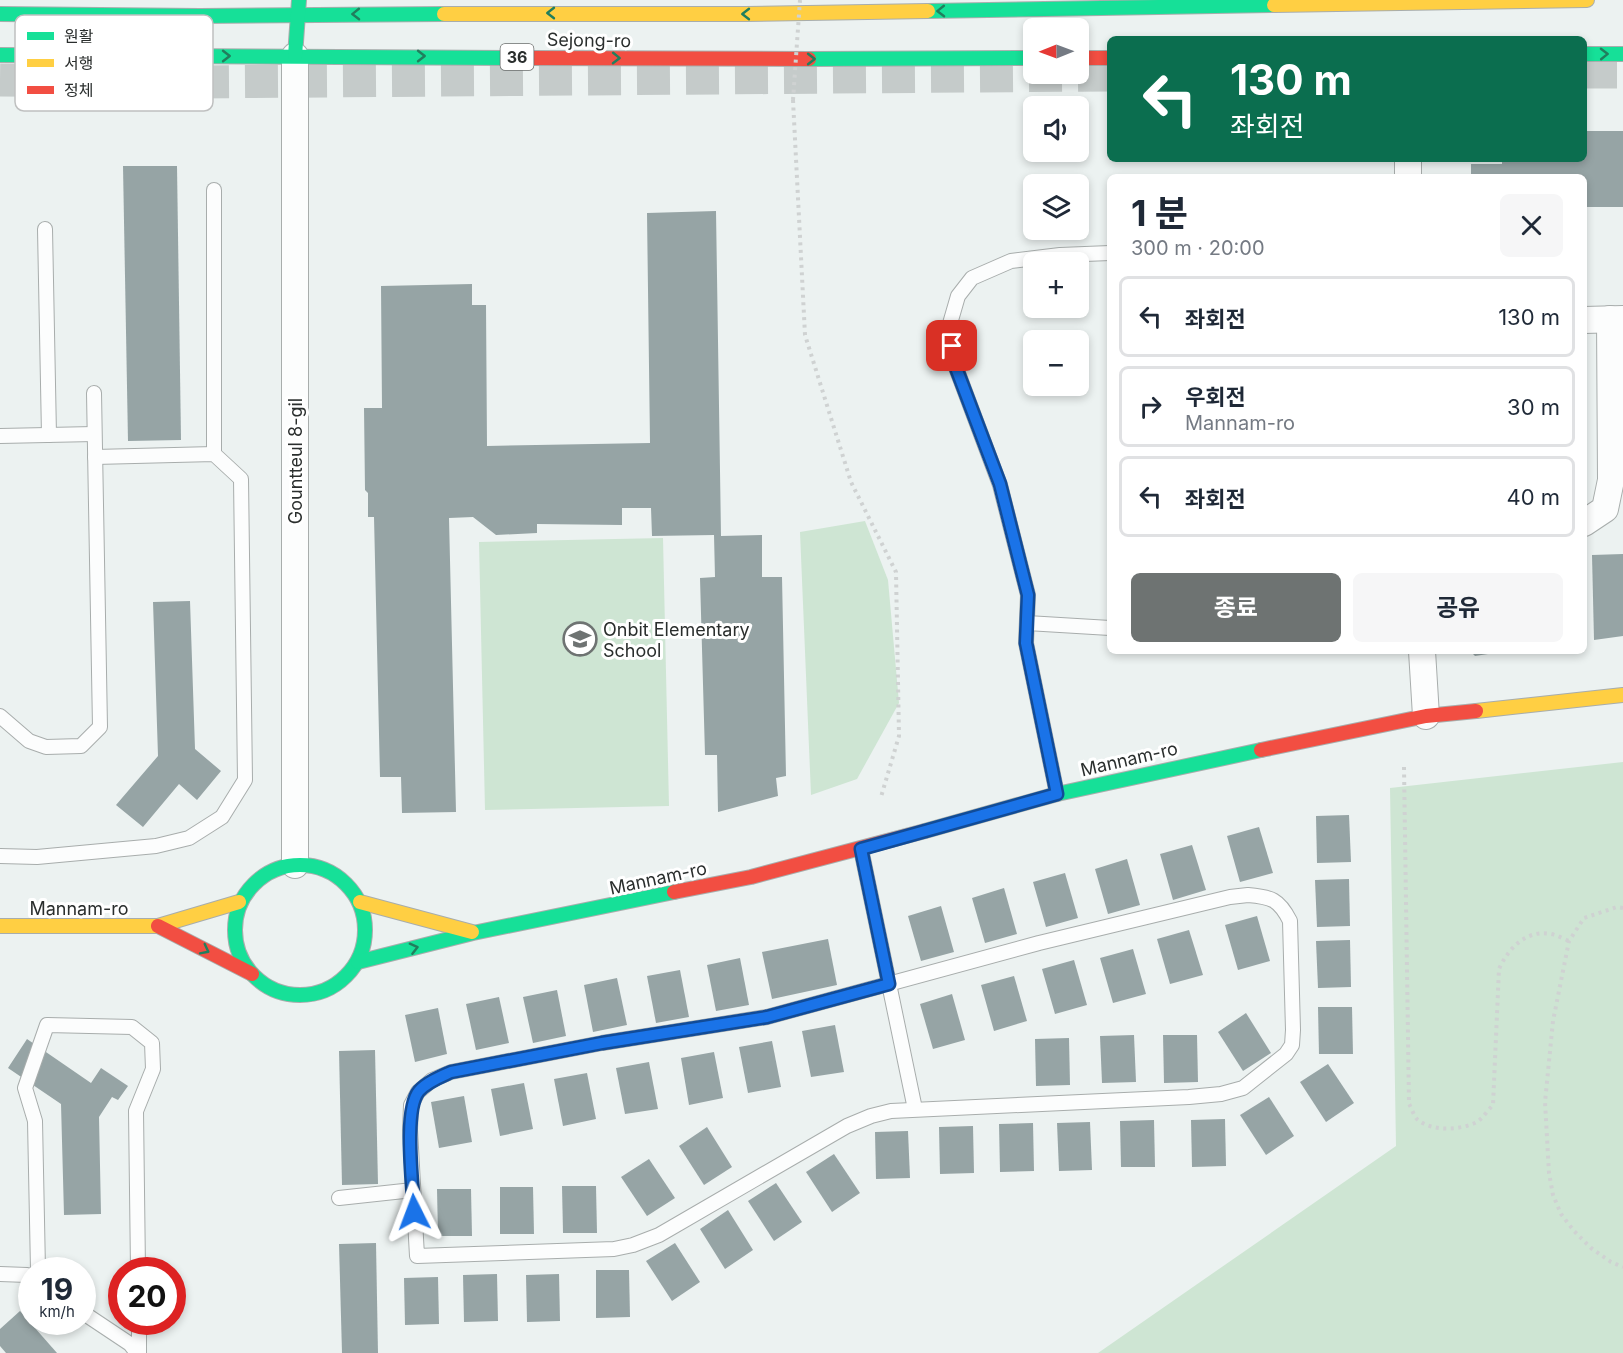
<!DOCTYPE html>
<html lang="ko">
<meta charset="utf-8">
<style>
:root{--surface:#fff;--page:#f6f6f7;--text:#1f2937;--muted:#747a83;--line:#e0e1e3;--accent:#6e7372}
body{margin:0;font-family:Inter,"Noto Sans KR",sans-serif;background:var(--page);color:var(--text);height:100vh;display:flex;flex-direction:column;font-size:22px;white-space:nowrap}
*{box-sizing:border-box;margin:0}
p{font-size:20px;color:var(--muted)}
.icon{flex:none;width:33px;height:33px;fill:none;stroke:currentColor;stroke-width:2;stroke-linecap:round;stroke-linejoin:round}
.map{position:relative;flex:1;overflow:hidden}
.side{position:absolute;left:1107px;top:174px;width:480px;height:480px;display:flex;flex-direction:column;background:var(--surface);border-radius:9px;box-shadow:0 3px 9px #0003}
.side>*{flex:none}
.hud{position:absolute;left:1107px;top:36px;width:480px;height:126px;border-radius:9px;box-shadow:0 3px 9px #0003;background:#0b6e4f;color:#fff;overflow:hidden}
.needle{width:39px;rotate:269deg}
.fabs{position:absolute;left:1023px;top:18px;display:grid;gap:12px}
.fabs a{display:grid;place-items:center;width:66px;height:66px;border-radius:9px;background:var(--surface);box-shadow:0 3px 9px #0003;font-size:30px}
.speed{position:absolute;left:18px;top:1257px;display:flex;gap:12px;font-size:30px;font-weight:700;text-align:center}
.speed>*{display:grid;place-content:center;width:78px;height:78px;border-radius:50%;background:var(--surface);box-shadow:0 3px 9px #0003;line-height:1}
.speed small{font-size:15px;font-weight:400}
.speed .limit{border:9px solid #d22;background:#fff;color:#111}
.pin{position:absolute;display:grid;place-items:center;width:51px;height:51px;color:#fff;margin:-26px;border-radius:12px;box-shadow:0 3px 9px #0006}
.me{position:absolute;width:66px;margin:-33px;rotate:357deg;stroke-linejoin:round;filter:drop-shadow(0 0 4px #0008)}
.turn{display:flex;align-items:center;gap:21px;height:126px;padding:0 24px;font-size:27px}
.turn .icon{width:78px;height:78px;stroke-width:2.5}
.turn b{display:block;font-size:42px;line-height:51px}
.round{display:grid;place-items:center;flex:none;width:63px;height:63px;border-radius:9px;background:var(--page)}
.overview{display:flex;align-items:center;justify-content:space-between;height:102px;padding:0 24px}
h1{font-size:36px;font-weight:700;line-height:45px}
.button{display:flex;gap:12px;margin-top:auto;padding:12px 24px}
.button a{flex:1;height:69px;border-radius:9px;background:var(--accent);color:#fff;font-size:24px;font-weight:700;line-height:69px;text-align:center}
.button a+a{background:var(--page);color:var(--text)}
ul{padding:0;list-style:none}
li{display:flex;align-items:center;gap:18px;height:81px;margin:0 12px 9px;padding:0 12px;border:3px solid var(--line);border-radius:9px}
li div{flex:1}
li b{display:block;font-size:22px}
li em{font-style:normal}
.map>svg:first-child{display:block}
.green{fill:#cee5d3}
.building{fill:#96a4a5}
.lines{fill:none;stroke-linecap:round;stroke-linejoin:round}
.highway-tunnel{stroke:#c5cbca;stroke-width:33;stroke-dasharray:33 16;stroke-linecap:butt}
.lane-casing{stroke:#a8adac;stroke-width:16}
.street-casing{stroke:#a8adac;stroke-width:28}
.fast-casing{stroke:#a8adac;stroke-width:16}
.slow-casing{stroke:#a8adac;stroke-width:16}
.jam-casing{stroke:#a8adac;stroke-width:16}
.path{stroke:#cfd2d2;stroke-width:4;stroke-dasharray:3 4.5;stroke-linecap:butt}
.lane{stroke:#fcfdfd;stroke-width:14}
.street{stroke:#fcfdfd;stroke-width:26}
.fast{stroke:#16e098;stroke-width:14}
.slow{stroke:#ffcf43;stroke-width:14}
.jam{stroke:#f24e42;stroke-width:14}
.path-bridge{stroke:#cfd2d2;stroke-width:4;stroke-dasharray:3 4.5;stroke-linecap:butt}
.oneway{stroke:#217e5d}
.route-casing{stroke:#114b97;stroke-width:15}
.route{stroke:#1a73e8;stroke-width:10}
.labels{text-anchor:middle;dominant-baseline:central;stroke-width:6;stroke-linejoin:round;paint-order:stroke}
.shield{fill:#fff;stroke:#6a6d6c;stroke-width:1.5}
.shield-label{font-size:16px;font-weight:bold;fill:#2a2e2d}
.street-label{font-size:18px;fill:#2a2e2d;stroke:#fff}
.poi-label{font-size:18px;fill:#2a2e2d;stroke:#fff;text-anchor:start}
.key{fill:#fff;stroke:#bfc0c0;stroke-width:1.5}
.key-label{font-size:16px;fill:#2a2e2d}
</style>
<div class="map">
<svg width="1623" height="1353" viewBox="0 0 1623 1353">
<rect width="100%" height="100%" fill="#ecf2f1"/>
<!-- green -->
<g class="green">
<path d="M865,521L888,580L899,703L857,779L811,795L800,532Z"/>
<path d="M663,538L669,806L485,810L479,542Z"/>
<path d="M1623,762V1353H1098L1396,1146L1390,788Z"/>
</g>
<!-- building -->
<g class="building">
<path d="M1584,131H1623V207H1584V177H1471V164H1502V159H1584Z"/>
<path d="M123,166H177L181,440L128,441Z"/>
<path d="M716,211L721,536L762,535V577H782L786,776L776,778L778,796L718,812L717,755H705L700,578L715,577L714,535L652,536L651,508H622V525L537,524V533L496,535L473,517L449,518L456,812L402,813L401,777H380L374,517H368V493L365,490L364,408H382L381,286L472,284V305H486L487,446L650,443L647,213Z"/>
<path d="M1623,554V636L1594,640L1592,555Z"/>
<path d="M190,601L195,749L221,771L197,800L179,784L143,827L116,805L158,756L153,602Z"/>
<path d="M1470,651H1501V652L1475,656Z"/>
<path d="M1349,815L1351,862L1317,863L1316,816Z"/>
<path d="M1259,827L1273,873L1240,882L1227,836Z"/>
<path d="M1192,845L1206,890L1173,900L1160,854Z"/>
<path d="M1127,859L1140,905L1108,914L1095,869Z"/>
<path d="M1065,873L1078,918L1046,927L1033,882Z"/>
<path d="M1349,879L1350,926L1317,927L1315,880Z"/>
<path d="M1004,888L1017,934L985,943L972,898Z"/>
<path d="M941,906L954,952L921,961L908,916Z"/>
<path d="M1257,916L1270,961L1238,970L1225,925Z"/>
<path d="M1189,930L1203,975L1170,984L1157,939Z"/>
<path d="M828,939L837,985L772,999L762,952Z"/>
<path d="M1350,940L1351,987L1318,988L1316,941Z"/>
<path d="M1133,949L1146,994L1113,1003L1100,958Z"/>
<path d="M740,958L749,1005L716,1011L707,965Z"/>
<path d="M1074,960L1087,1005L1055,1014L1042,969Z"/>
<path d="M680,970L689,1017L656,1023L647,976Z"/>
<path d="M1014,976L1027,1021L994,1031L981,985Z"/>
<path d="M617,978L627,1025L593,1032L584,985Z"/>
<path d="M557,990L566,1036L533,1043L523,997Z"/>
<path d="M952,994L965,1040L933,1049L920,1004Z"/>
<path d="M499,997L509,1043L476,1050L466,1004Z"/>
<path d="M1318,1007H1352L1353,1054H1319Z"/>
<path d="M438,1008L447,1054L415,1062L405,1015Z"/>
<path d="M1246,1013L1271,1053L1243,1071L1218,1032Z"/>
<path d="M835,1025L844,1072L811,1077L802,1031Z"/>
<path d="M1134,1035L1136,1082L1102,1083L1100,1036Z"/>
<path d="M1163,1035H1197L1198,1082L1164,1083Z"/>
<path d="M1069,1038L1070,1085L1036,1086L1035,1039Z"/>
<path d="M27,1039L91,1083L101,1068L128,1086L118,1100L112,1097L99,1117L101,1214L64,1215L61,1104L8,1068Z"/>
<path d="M772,1041L781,1087L748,1093L739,1047Z"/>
<path d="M375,1050L378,1184L342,1185L339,1051Z"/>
<path d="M714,1052L723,1098L689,1105L681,1058Z"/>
<path d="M649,1062L658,1109L625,1114L616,1068Z"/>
<path d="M1328,1064L1354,1103L1326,1122L1300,1082Z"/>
<path d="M587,1073L596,1119L563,1126L554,1079Z"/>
<path d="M524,1083L533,1129L500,1136L491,1089Z"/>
<path d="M464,1096L472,1142L439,1148L431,1102Z"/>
<path d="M1269,1097L1294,1136L1266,1155L1240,1115Z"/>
<path d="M1225,1119L1226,1166L1192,1167L1191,1120Z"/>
<path d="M1154,1120L1155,1167H1121L1120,1121Z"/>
<path d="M1090,1122L1092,1170L1059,1171L1057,1123Z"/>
<path d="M1033,1123L1034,1171L1000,1172L999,1124Z"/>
<path d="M973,1126L974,1173L940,1174L939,1127Z"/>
<path d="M707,1127L732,1167L704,1185L679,1146Z"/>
<path d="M908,1131L910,1178L876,1179L875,1132Z"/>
<path d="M834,1154L860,1193L832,1212L806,1172Z"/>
<path d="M649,1159L675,1198L647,1216L621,1177Z"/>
<path d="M776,1183L802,1222L774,1241L748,1201Z"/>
<path d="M562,1186H596L597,1233H563Z"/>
<path d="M500,1187H533L534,1234H500Z"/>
<path d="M437,1189H471L472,1236H438Z"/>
<path d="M728,1210L753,1250L725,1269L700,1229Z"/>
<path d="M376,1243L378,1353H342L339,1244Z"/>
<path d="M675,1243L700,1282L672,1301L646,1261Z"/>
<path d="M596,1270H629L630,1317L596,1318Z"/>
<path d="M497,1274L498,1321L464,1322L463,1275Z"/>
<path d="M559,1274L560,1321L527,1322L526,1275Z"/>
<path d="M438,1277L439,1324L405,1325L404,1278Z"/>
<path d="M20,1311L57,1353H6L0,1346V1329Z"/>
</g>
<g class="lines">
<!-- highway-tunnel -->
<g class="highway-tunnel">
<path d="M1584,72H1623"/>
<path d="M0,80L182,82L1110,75"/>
</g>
<defs>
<g id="lane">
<path d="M214,190V454"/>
<path d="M45,229L49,435"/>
<path d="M0,436L94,434"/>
<path d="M1027,623L1110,628"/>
<path d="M0,716L29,741L46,747L81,746L100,727L94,393"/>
<path d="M1057,794L1026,643L1028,595L1000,485L955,365L949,327L958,296L972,278L1011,261L1060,255L1110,253"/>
<path d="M861,849L915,1109"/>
<path d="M0,856L37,857L156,846L189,838L222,817L245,780L241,479L214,454L95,457"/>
<path d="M1248,895C1271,897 1279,899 1290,921L1293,1030L1292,1045L1286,1054L1243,1088L1221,1094L1189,1097L891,1111L871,1116L847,1126L659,1235L633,1245L614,1249L417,1256L410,1130L411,1105L418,1092L432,1080L451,1072L602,1043L767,1017L1039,943L1230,897Z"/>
<path d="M339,1198L413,1190"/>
<path d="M38,1270L35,1121L25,1088L47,1025L132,1027L152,1043L153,1069L136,1111L138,1270"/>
<path d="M0,1274L27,1275L32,1277"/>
<path d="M82,1312L130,1344L137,1353"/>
<path d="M139,1322V1353"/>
</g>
<g id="street">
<path d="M295,56V865"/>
<path d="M1408,159V177"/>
<path d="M1584,320L1623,319"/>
<path d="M1584,523L1605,509L1611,480L1610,319"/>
<path d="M1422,651L1426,716"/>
</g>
<g id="fast">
<path d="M928,11L1274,5"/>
<path d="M0,14L200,16L444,14"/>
<path d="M1584,54H1623"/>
<path d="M0,55L528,58"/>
<path d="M295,56L299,0"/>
<path d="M809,59L1034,58"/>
<path d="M925,831L1057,794L1261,750"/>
<circle cx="300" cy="930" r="65"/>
<path d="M358,962L473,933L674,892"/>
</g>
<g id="slow">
<path d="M1274,5L1587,0"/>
<path d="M444,14H745L928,11"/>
<path d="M1476,711L1623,695"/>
<path d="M360,902L472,932"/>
<path d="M0,926H158L239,902"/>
</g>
<g id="jam">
<path d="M528,58L809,59"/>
<path d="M1078,58H1110"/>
<path d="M1261,750L1426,716L1476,711"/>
<path d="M674,892L751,877L925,831"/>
<path d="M158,926L252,974"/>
</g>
</defs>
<!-- lane casing -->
<use href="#lane" class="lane-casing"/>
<!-- street casing -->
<use href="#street" class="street-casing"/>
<!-- fast casing -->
<use href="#fast" class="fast-casing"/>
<!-- slow casing -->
<use href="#slow" class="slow-casing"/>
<!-- jam casing -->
<use href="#jam" class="jam-casing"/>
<!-- path -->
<g class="path">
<path d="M793,100L805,335L851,482L896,572L899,736L881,797"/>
<path d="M1404,767L1409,1104C1412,1109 1414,1117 1418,1120C1433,1132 1461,1130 1477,1122C1483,1118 1488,1110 1493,1105L1499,969C1508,949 1526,929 1551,934C1557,935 1564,939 1569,941"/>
<path d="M1623,908L1617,907L1584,918L1569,941L1553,1021L1545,1102L1549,1173L1553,1195L1561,1214L1574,1231L1591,1248L1611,1262L1623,1267"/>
</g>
<!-- lane -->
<use href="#lane" class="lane"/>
<!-- street -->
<use href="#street" class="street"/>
<!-- fast -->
<use href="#fast" class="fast"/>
<!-- slow -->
<use href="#slow" class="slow"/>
<!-- jam -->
<use href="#jam" class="jam"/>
<!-- path-bridge -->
<path class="path-bridge" d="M793,100L800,0"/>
</g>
<!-- one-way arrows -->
<defs><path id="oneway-chevron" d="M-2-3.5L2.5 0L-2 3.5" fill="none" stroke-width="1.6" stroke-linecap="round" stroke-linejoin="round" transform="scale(1.5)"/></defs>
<g class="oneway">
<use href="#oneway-chevron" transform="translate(941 11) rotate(179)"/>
<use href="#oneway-chevron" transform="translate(551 13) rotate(-180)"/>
<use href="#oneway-chevron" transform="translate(356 14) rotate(179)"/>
<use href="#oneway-chevron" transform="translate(746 14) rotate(180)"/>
<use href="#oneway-chevron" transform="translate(1604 54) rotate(-1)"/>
<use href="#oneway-chevron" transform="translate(226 56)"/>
<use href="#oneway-chevron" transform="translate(421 56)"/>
<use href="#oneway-chevron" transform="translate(616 58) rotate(1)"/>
<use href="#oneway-chevron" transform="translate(811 59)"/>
<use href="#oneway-chevron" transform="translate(414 948) rotate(-14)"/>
<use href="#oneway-chevron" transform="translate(205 950) rotate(27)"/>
</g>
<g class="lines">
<defs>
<path id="route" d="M414,1212C413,1186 403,1110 419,1091C427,1082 440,1077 451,1072L602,1043L767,1017L889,984L861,849L1057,794L1026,643L1028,595L1000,484L955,365L952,346"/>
</defs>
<!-- route casing -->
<use href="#route" class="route-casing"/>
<!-- route -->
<use href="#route" class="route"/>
</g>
<!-- icons -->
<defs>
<symbol id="school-ring" viewBox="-11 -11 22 22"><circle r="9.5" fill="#fff" stroke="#6e7372" stroke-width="1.5"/><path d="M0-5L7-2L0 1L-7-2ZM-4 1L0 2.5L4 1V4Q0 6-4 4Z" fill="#6e7372"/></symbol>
</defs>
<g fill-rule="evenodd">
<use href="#school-ring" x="561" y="620" width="38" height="38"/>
</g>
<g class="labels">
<!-- shield labels -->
<rect class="shield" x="500.5" y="44" width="33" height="26" rx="4.5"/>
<g class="shield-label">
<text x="517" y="57">36</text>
</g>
<!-- street labels -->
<g class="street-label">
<text transform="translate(589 40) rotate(1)">Sejong-ro</text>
<text transform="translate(295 461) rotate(-90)">Gountteul 8-gil</text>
<text transform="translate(1129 759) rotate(-13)">Mannam-ro</text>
<text transform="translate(658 878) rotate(-12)">Mannam-ro</text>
<text x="79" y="908">Mannam-ro</text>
</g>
<!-- poi labels -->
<g class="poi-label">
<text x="603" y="629">Onbit Elementary<tspan x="603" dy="21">School</tspan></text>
</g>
</g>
<!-- legend -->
<rect x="15" y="15" width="198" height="96" rx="9" class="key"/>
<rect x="27" y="32" width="27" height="8" fill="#16e098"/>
<rect x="27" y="59" width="27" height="8" fill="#ffcf43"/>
<rect x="27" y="86" width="27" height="8" fill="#f24e42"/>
<g class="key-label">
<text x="64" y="42">원활</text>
<text x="64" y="69">서행</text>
<text x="64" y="96">정체</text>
</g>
</svg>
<div class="fabs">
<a><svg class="needle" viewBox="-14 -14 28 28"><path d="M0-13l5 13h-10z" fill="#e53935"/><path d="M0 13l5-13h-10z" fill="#747a83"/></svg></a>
<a><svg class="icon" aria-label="sound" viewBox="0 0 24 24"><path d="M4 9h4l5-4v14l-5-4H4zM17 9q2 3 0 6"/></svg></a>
<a><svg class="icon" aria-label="layers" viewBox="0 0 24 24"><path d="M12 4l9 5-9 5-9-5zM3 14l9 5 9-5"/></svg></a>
<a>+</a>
<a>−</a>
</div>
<div class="speed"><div>19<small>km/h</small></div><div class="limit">20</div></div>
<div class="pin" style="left:952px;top:346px;background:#d93025"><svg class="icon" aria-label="arrive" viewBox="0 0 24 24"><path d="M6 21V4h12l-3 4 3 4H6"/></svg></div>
<svg class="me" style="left:414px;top:1212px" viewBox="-20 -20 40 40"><path d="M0-17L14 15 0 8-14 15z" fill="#1a73e8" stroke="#fff" stroke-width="4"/></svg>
<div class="hud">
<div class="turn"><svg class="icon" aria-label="left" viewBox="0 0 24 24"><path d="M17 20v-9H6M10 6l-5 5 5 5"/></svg><div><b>130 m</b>좌회전</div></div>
</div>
<section class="side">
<div class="overview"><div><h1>1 분</h1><p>300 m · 20:00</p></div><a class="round"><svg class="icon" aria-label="close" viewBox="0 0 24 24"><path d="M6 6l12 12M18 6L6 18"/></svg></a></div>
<ul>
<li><svg class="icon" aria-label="left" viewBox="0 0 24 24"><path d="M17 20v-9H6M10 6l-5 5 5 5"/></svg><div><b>좌회전</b></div><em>130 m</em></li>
<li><svg class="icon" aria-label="right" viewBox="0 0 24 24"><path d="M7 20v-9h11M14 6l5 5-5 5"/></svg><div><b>우회전</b><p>Mannam-ro</p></div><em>30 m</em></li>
<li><svg class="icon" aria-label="left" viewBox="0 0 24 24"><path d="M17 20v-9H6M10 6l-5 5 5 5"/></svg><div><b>좌회전</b></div><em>40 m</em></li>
</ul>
<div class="button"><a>종료</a><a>공유</a></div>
</section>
</div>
